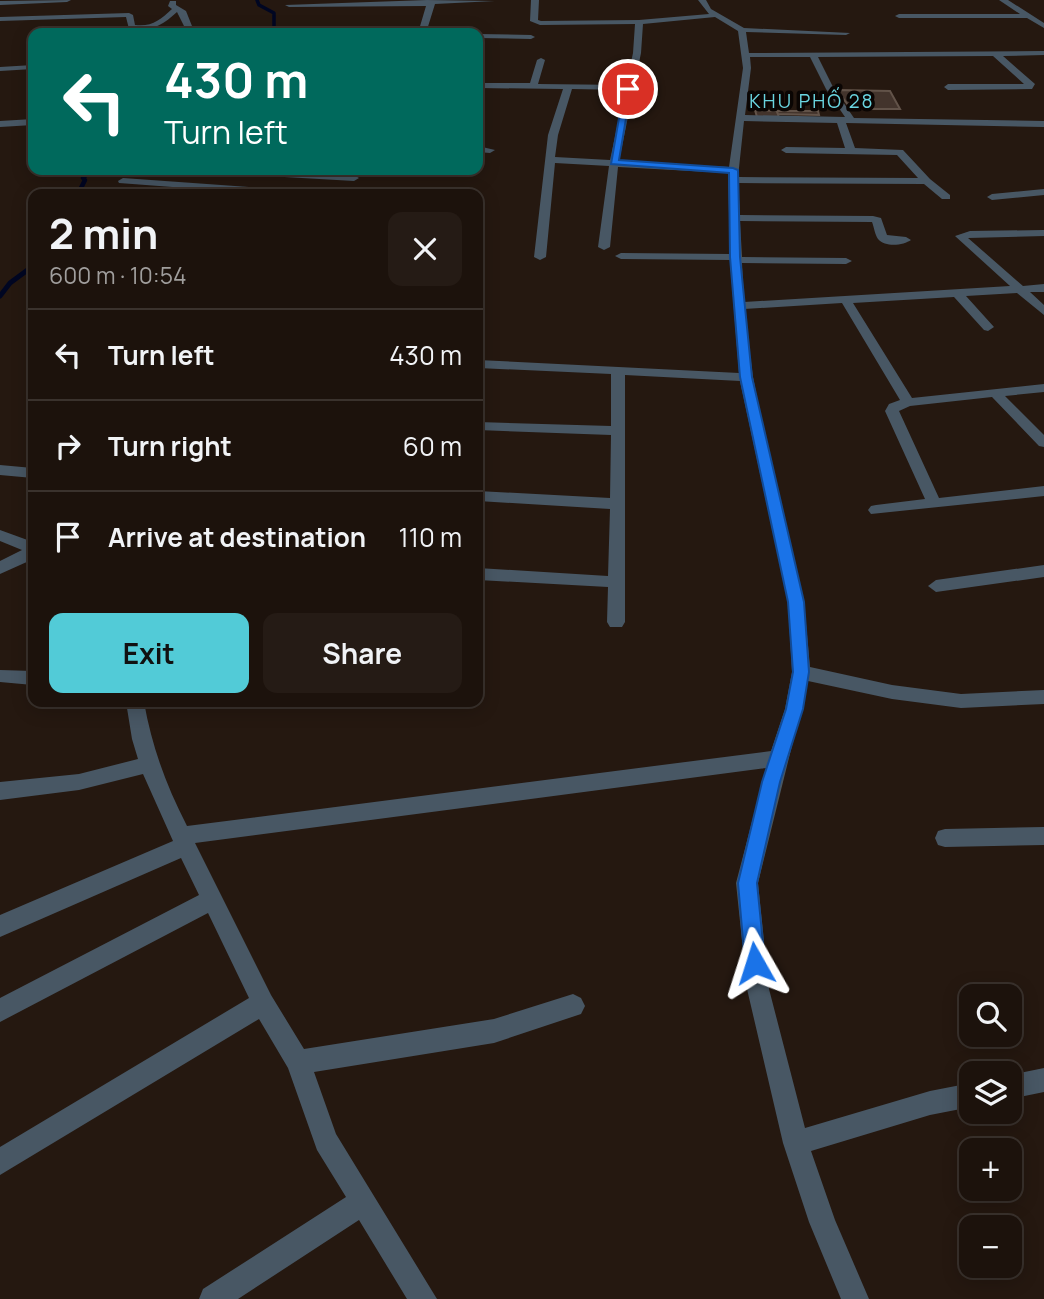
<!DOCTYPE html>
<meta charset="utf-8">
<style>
:root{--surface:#1c120c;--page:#251b15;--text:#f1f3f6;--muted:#a09e9d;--line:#3a322d;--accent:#52cbd7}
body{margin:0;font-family:Manrope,sans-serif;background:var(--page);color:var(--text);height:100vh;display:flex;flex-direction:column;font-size:26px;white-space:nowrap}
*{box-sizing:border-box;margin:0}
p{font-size:23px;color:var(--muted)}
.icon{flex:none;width:38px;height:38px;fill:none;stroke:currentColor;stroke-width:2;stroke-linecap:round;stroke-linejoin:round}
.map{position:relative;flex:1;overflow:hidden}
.sheet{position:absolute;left:28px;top:189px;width:455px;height:518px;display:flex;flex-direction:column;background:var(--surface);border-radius:14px;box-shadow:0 4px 18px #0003,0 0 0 2px var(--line)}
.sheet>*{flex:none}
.hud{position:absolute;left:28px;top:28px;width:455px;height:147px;border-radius:14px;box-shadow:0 4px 18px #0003,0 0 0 2px var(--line);background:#00695c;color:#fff;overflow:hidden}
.tools{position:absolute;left:959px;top:984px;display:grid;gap:14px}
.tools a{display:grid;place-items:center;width:63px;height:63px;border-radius:14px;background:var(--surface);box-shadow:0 4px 18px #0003,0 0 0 2px var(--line);font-size:35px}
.pin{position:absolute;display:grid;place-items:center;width:60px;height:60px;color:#fff;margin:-30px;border:4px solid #fff;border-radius:50%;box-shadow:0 2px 7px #0007}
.me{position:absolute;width:77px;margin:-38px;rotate:354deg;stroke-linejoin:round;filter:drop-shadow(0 0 5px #0008)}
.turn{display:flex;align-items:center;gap:24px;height:147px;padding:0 21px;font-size:32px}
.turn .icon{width:91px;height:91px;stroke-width:2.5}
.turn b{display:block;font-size:49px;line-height:60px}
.round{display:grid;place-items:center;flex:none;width:74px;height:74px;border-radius:14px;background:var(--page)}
.summary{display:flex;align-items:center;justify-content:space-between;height:119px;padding:0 21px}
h1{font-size:42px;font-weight:700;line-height:52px}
.primary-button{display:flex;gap:14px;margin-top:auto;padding:14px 21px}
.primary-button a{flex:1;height:80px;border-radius:14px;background:var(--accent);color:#111;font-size:28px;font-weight:700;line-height:80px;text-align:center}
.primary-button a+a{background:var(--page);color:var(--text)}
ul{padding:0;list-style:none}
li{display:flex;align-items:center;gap:21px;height:91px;padding:0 21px;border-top:2px solid var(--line)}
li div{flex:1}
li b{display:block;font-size:26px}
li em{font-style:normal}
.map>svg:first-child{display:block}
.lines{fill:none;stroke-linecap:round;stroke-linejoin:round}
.stream-far2{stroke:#000622;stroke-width:3.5}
.stream-far1{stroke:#000622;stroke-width:4.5}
.stream{stroke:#000622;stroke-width:5}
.building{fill:#43342c;stroke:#625349;stroke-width:2}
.minor{fill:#485764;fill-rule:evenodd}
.route{fill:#1a73e8;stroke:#114b97;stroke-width:2}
.labels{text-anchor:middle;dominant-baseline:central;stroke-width:7;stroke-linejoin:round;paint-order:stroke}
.far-quarter-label{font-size:19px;letter-spacing:2px;fill:#6ad5e0;stroke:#0a0503}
</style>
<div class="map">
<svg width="1044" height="1299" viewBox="0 0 1044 1299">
<rect width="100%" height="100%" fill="#251810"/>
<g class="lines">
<!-- stream-far2 -->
<path class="stream-far2" d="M257,0L259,5L274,13V33"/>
<!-- stream-far1 -->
<path class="stream-far1" d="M81,194L79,192L85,180L83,178L91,170"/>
<!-- stream -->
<path class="stream" d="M0,296L10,283L33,266"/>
</g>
<!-- building -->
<g class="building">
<path d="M837,90L890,91L900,109H851Z"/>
<path d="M755,110L777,111L779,118L757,117Z"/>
<path d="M777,111H818L819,115L778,114Z"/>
</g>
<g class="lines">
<!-- minor -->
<g class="minor">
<path d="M71,0L67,2L0,5V1Z"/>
<path d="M427,0L495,1L435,4L426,33H418L426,6L289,7L285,5Z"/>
<path d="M531,0H539L538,20L541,21L639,20L709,14L698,0H706L711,9L744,28L850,33L846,35L746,32L749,53L1044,51V55L1003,56L1035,84L1032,89L948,90L944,87L948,84H1024L993,56L818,57L834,89L854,118L1044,121V127L846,123L855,148L903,150L930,179L950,195V199H942L924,184L738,183L740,215L873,216L881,218L887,235L906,237L911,240C904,245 886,248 878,239C875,235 874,227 872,222L740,221L742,257L846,258L852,261L846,264L742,263L744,302L1010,286L955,236L970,231L1044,230V236L968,238L1023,286L1044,284V292H1030L1044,305V315L1017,293L966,296L994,327L988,331L984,330L954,297L853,303L912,398L1044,384V392L1005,396L1044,435V447L1039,446L992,397L910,406L899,411L939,498L1044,486V496L871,514L868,510L871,506L876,505L925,499L885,411L889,404L900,400L842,303L744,309L753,377L765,439L804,602L810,667L892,685L961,694L1044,690V704L961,708L892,699L808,681L758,883L769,989L805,1128L930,1091L971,1083V1107L930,1115L811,1151L835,1220L869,1299H841L809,1222L783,1143L747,989L736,883L766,768L195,843L271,995L304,1049L494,1019L573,994L581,998L585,1006L581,1014L494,1043L314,1072L336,1134L437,1299H407L359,1220L238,1299H199L203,1289L346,1197L317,1150L288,1068L259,1019L0,1175V1147L249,998L208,913L0,1022V998L199,895L181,858L0,937V915L173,841L143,774L79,790L0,800V782L79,774L138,759L132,739L126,702H144C152,747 166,785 187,826L771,751L785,709L792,672L788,602L740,381L625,375V622L622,627H610L607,622L608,587L478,580V568L608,576L610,509L478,501V491L610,498L611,435L478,430V422L611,426V374L478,368V360L739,373L730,260L621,259L615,256L621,253L730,254L728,173L618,167L610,247L604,250L598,247L609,166L555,163L546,257L540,260L534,257L548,135L563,89L478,88V83H530L537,60L541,58L545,60L538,84L626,85L633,53L635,24L540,25L530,21ZM715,17L738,31L743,68L729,167L619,161L641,53L643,24ZM750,57H810L826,89L845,117L745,115L751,68ZM572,89L625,90L610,160L555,157L558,135ZM744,121L837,123L845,148L786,147L781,150L786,153L897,155L918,178L738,177Z"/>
<path d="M999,0H1008L1044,23V28L1027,18H899L895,16L899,14H1020Z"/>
<path d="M170,1H176V5L186,11L192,26L189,33H181L184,26L177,12C162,26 150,32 129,29L126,17L0,21V17L129,13L133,15L135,25C152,27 160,20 172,9L168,6Z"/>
<path d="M478,34L531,35L535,37L531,39L478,38Z"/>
<path d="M33,65V69L0,71V67Z"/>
<path d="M33,119V125L0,127V121Z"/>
<path d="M478,146L495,150L490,153L478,152Z"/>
<path d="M210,170L354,175L359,178L354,181L215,173Z"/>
<path d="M123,178L307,191L312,194H267L119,183L118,181Z"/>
<path d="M1044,189V195L992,200L987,197L992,194Z"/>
<path d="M0,465L33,468V478L0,475Z"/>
<path d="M0,530L33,542V563L29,561L0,574V561L22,550L0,541Z"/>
<path d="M1044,565V577L936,592L928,586L936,580Z"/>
<path d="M0,670L33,671V685L0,682Z"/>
<path d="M1044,827V845L945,847L938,845L935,838L938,831L945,829Z"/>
<path d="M1044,1068V1092L1010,1099V1075Z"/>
</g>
</g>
<!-- route -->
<path class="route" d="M628,86L631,89L619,160L733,168L738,170L740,257L752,377L804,602L809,672L803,709L780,782L757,883L765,963L762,970L755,973L748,970L745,963L738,883L762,782L786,709L793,672L788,602L740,377L730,257L729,173L611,164L624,89Z"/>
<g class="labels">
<!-- far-quarter labels -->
<g class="far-quarter-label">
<text x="812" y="101">KHU PHỐ 28</text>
</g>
</g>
</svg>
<div class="tools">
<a><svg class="icon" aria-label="search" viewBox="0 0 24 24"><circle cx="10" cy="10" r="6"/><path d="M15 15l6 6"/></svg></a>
<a><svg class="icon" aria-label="layers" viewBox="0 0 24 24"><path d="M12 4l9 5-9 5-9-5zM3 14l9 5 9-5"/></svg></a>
<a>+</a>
<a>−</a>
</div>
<div class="pin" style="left:628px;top:89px;background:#d93025"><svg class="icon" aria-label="arrive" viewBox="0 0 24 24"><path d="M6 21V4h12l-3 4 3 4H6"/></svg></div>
<svg class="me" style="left:755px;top:963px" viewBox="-20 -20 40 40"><path d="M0-17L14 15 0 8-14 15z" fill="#1a73e8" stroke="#fff" stroke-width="4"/></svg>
<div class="hud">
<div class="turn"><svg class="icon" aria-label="left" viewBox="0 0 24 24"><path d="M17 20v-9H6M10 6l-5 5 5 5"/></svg><div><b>430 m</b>Turn left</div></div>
</div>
<section class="sheet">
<div class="summary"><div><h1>2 min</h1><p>600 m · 10:54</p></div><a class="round"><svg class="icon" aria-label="close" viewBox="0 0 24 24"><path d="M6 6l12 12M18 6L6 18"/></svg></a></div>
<ul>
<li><svg class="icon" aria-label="left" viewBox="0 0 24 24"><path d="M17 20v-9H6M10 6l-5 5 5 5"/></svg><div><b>Turn left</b></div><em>430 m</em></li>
<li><svg class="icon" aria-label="right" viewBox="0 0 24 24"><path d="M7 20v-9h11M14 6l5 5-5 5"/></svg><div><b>Turn right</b></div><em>60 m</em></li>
<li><svg class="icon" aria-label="arrive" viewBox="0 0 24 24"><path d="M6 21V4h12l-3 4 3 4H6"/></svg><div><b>Arrive at destination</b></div><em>110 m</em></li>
</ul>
<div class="primary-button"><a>Exit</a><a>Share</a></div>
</section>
</div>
